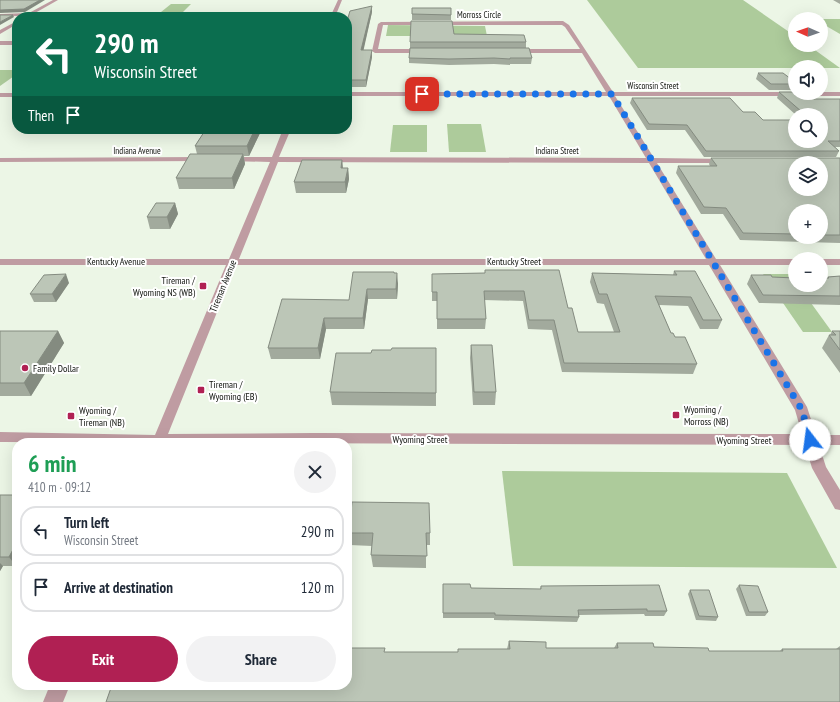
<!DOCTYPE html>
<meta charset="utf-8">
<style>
:root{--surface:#fff;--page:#f2f2f3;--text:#1f2937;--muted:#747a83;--line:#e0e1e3;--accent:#b02053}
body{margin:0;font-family:"PT Sans Narrow",sans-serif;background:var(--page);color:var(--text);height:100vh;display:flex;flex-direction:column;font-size:15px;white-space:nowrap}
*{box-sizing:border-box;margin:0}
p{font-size:13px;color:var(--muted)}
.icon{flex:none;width:22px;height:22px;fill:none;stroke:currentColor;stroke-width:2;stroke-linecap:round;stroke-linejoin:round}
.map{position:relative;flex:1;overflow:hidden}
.side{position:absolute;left:12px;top:438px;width:340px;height:252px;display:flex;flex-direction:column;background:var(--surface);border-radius:16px;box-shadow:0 4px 16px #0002}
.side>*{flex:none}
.top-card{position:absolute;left:12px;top:12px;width:340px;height:122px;border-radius:16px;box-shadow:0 4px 16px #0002;background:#0b6e4f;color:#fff;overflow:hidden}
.needle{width:26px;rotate:272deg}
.buttons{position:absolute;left:788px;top:12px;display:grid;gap:8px}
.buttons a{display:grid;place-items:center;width:40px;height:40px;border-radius:50%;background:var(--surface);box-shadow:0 4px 16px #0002;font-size:20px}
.pin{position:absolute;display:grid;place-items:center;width:34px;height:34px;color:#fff;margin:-17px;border-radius:8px;box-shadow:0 2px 6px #0006}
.me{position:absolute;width:44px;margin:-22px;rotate:345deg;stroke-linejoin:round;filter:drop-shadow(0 0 3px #0008)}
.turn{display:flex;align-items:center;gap:14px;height:84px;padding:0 16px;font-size:18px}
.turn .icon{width:52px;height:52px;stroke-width:2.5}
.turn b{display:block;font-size:28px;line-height:34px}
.then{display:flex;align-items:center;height:38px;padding:0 16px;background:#0003;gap:8px;font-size:15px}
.round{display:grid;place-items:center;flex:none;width:42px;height:42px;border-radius:21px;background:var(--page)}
.headline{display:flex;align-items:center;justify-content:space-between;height:68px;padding:0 16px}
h1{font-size:24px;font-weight:800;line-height:30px;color:#1e9e55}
.primary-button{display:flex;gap:8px;margin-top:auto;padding:8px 16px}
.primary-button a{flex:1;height:46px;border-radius:24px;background:var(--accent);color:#fff;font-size:16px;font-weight:800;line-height:46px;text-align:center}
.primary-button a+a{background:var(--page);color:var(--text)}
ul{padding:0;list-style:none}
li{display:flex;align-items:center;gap:12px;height:50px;margin:0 8px 6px;padding:0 8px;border:2px solid var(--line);border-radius:16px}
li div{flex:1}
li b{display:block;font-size:15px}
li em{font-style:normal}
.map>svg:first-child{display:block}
.green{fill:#adcb9b}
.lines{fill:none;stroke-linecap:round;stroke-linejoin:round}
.minor{fill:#bf9ca2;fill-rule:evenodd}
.wall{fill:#a2aa9d;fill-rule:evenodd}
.shaded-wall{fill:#848b80}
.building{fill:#bcc6b7;stroke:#848b80;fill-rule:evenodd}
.route{stroke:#1a73e8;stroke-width:7;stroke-dasharray:0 12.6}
.poi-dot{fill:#b02053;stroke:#fff;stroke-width:1.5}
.labels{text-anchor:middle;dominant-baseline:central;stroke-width:4;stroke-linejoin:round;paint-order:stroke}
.far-street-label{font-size:9px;fill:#0f120d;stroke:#fff}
.street-label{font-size:10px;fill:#0f120d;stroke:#fff}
.poi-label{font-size:10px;fill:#0f120d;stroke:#fff;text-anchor:start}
</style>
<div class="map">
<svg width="840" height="702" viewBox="0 0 840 702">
<rect width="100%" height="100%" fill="#ecf6e6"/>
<!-- green -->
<g class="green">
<path d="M587,0H743L795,36V45H808L840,68H638Z"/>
<path d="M171,4H191L183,12H161Z"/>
<path d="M821,19H840V34L821,23Z"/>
<path d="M388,25L485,26L487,36H386Z"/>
<path d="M0,70H17V74L0,86Z"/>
<path d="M447,124H481L486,152H449Z"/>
<path d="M393,125H427V152H390Z"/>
<path d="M763,274H789L795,282V285H798L832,332H803Z"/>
<path d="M502,471L787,473L837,568L513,566Z"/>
</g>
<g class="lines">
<!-- minor -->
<g class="minor">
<path d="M53,0H58L35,13H332L338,0H342L335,17H331V15L0,16V14L29,13Z"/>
<path d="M17,21V24L0,34V30Z"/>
<path d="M563,21L569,25L613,92H840V96H615L654,158L727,159L731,161L727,163H657L716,259H795V265H720L807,407L816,435H840V445H819L826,467L840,490V510L835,509L812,468L805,445L0,442V432L155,435L226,265H0V259H229L270,162L229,161L225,159L229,157H272L283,129H291L279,157L646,158L609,96H347V92H606L582,53H514L511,51L514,49H580L565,27L562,25H383L378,49H426L429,51L426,53H375L372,51L378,24L381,22ZM278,162L649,163L706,259H239ZM236,265H709L795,410L802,434L313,433L168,434Z"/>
<rect x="0" y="41" width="17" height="4"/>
<rect x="0" y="93" width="17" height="4"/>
<path d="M203,157H206V161L0,162V158Z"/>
<rect x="821" y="259" width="19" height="6"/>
<path d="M50,685H70L63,702H43Z"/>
</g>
</g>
<!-- wall -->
<g class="wall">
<path d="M833,0H840V4Z"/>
<path d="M412,8L451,15V20H412Z"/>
<path d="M372,12L363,50L372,57L366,87H347V21Z"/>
<path d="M454,34L526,42V48H410V42Z"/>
<path d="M409,58H532L531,64H510V65L494,64L449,65L409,63Z"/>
<path d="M758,73L795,82V90H769L756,79Z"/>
<path d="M779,92L814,99H840V147H835L839,151L836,157H704L685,130H647L630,103L632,98L743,112L763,120L795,141L821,115H796L777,98Z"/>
<path d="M206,129H262L249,156H244L245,164L234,189H179L176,178L197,154L195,146Z"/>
<path d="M711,158H840V243L740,240L723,214H701L676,173L678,166H710L709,164ZM795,211H821V237H795Z"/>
<path d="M342,160L343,168H348L349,179L346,193H296L294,182Z"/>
<path d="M175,203L178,214L170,229H150L147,217Z"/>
<path d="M485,270L568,308L578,332H614L604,304L597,303L590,282L592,273L673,275L674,271L722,320L718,329H700L688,306L659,305L671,333L697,364L693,374L562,372L552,330L528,329L523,301L484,300L486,319L485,329H437V301H432V274L485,273Z"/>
<path d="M394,273L398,284L397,299H368L364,329H326L320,359H271L268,348L349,300Z"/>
<path d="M751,275L772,277L828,278V277L840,276V305L759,303L747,284Z"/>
<path d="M69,283L56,302H34L30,294Z"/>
<path d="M0,331H58L64,343L31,396H0Z"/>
<path d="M832,331H840V373L822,348L829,335H830Z"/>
<path d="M471,345L496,392L495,405H473L470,358Z"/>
<path d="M330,392L436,393V406L332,405Z"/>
<path d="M0,495H13L16,566H3L0,571Z"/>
<path d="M349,533H430V545H426V568L373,567L371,555L372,546L350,545Z"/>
<path d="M443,584L471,588L540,589L541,586L667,611L664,616H645L644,614L579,615V617L577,622L494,620V618H443Z"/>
<path d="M739,585L768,612L765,616H746L736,589Z"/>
<path d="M690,590L718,617L716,621L696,620L688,594Z"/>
<path d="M509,641L546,648H614L617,643L654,647L709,651H780L782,649H836L840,646V702L385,652H458V649H507Z"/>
</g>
<!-- shaded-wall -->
<g class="shaded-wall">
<path d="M40,0H45L25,12L0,13V10Z"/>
<path d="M372,6V12L362,57L361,50Z"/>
<path d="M13,15L14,17L0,25V22Z"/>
<path d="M372,50V57L366,87V80Z"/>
<path d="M255,129H262L249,156L247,146Z"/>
<path d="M243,154L245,164L234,189L232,178Z"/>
<path d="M342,160L343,171L341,168Z"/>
<path d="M348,168L349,179L346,193L345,182Z"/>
<path d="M175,203L178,214L170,229L167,217Z"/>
<path d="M397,273L398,284L397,299L396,289Z"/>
<path d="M66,274L69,283L56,302L52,294Z"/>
<path d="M367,289L368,299L364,329L363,318Z"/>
<path d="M324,318L326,329L320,359L318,348Z"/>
<path d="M58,331L64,343L31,396L24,383Z"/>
<path d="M17,542V565L16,566L9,557Z"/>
<path d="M0,563L3,566L0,571Z"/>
</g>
<!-- building -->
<g class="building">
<path d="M0,0H40L24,9L0,10Z"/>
<path d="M372,6L361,50H372L366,80H347V21L350,11Z"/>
<path d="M412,8H451V15L412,14Z"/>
<path d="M0,15H13L0,22Z"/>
<path d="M411,21H452L454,34L524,35L526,42H410Z"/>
<path d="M410,48H529L532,58H510V59L494,58L449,59L409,58Z"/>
<path d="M758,73H783L795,82V84H771Z"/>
<path d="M779,92H795V93H807L814,99H840V141H828L839,151H706L687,125L649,124L632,98H730L743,112H755L763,120H795V141H821V115H803L800,112H802Z"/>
<path d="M206,129H255L247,146H195Z"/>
<path d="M190,154H243L232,178H176Z"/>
<path d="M711,158H840V235H821V211H795V234L743,233L726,208L704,207L678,166H717ZM795,163H821V189H795Z"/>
<path d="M302,160H342L341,168H348L345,182H294Z"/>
<path d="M156,203H175L167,217H147Z"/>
<path d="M485,270H559L568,308H572L578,332H620L607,294H599L592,273L677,275L674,271H695L722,320H703L691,297L655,296L671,333H673L675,337H685L697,364L564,363L554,320H529L524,291H484L486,319H437V292H432V274L485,273Z"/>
<path d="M353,272H394V273H397L396,289H367L363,318H324L318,348H268L282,299L349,300Z"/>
<path d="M66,274L52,294H30L44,275Z"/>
<path d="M751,275H771L772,277L795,278V285H821V278H829L828,277L840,276V296L763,295Z"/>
<path d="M0,331H58L24,383H0Z"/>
<path d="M832,331H840V350L829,335H836Z"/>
<path d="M471,345H492L496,392H474Z"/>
<path d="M392,348H436V393L330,392L336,353H371L372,350H391Z"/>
<path d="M17,489V542L9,557H0V495H13Z"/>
<path d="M352,502L429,503L430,533H426L427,556L371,555L373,533H349Z"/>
<path d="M443,584H470L471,588L541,589V586L659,585L667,611H647V609L578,610L579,617L495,615V613H443Z"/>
<path d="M739,585L758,586L768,612H749Z"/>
<path d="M690,590H709L718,617L699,616Z"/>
<path d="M509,641L546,642V648H618L617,643H653L654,647L708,648L709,651H783L782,649H840V702H106L112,685H347V648H385L384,652H458V649H510Z"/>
</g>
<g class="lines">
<!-- route -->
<path class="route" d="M422,94H612L802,410L810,440"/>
</g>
<!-- markers -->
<g class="poi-dot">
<rect x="199" y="282" width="8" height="8" rx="2"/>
<circle cx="25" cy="368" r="4"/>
<rect x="197" y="386" width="8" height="8" rx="2"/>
<rect x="672" y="411" width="8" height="8" rx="2"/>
<rect x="67" y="412" width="8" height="8" rx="2"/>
</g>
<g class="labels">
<!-- far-street labels -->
<g class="far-street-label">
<text x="479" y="14">Morross Circle</text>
<text x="653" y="85">Wisconsin Street</text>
<text x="137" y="150">Indiana Avenue</text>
<text x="557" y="150">Indiana Street</text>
</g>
<!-- street labels -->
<g class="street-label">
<text x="116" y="261">Kentucky Avenue</text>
<text x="514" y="261">Kentucky Street</text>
<text transform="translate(223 286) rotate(-68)">Tireman Avenue</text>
<text x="420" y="439">Wyoming Street</text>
<text x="744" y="440">Wyoming Street</text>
</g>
<!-- poi labels -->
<g class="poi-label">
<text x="195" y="280" text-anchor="end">Tireman /<tspan x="195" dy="12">Wyoming NS (WB)</tspan></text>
<text x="33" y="368">Family Dollar</text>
<text x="209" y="384">Tireman /<tspan x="209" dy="12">Wyoming (EB)</tspan></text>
<text x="684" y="409">Wyoming /<tspan x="684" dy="12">Morross (NB)</tspan></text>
<text x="79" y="410">Wyoming /<tspan x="79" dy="12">Tireman (NB)</tspan></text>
</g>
</g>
</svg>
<div class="buttons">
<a><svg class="needle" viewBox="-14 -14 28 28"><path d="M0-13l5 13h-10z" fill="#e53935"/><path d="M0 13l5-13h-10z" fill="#747a83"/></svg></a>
<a><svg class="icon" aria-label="sound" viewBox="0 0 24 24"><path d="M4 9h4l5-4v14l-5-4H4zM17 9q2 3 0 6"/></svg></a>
<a><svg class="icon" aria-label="search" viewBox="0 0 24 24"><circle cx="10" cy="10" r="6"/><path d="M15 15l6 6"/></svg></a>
<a><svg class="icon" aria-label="layers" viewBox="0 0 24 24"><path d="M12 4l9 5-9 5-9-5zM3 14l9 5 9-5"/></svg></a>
<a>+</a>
<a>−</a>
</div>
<div class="pin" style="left:422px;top:94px;background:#d93025"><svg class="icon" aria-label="arrive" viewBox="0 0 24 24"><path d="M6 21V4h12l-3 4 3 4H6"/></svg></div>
<svg class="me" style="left:810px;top:440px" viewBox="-20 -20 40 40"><circle r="19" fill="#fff"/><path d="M0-13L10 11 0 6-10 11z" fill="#1a73e8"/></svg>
<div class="top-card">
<div class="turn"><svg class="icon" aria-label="left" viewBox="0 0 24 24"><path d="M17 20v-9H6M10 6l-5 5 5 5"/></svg><div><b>290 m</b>Wisconsin Street</div></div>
<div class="then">Then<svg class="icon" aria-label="arrive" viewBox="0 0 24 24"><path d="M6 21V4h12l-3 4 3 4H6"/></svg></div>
</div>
<section class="side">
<div class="headline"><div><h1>6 min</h1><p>410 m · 09:12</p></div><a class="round"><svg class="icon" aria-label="close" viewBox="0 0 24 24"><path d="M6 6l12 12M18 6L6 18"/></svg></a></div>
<ul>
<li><svg class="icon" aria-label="left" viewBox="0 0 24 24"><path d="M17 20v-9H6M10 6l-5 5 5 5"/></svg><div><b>Turn left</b><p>Wisconsin Street</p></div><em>290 m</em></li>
<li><svg class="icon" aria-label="arrive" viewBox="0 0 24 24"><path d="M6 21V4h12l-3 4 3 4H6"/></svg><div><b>Arrive at destination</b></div><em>120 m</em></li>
</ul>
<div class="primary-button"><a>Exit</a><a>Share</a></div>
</section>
</div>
